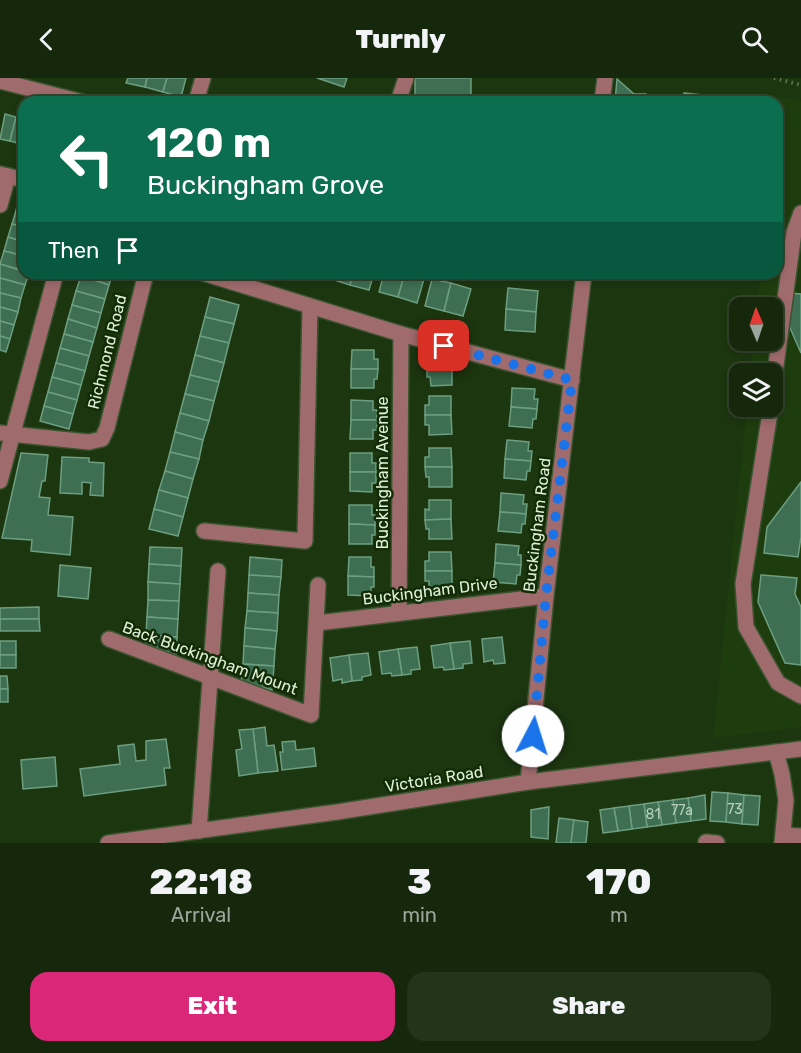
<!DOCTYPE html>
<style>
:root{--surface:#15280c;--page:#22341a;--text:#f1f3f6;--muted:#9da69d;--line:#34442d;--accent:#db2777}
body{margin:0;font-family:Rubik,sans-serif;background:var(--page);color:var(--text);height:100vh;display:flex;flex-direction:column;font-size:22px;white-space:nowrap}
*{box-sizing:border-box;margin:0}
p{font-size:20px;color:var(--muted)}
.icon{flex:none;width:33px;height:33px;fill:none;stroke:currentColor;stroke-width:2;stroke-linecap:round;stroke-linejoin:round}
.map{position:relative;height:765px;overflow:hidden}
.details{display:flex;flex-direction:column;background:var(--surface);flex:1}
.details>*{flex:none}
.hud{position:absolute;left:18px;top:18px;width:765px;height:183px;border-radius:18px;box-shadow:0 3px 9px #0003,0 0 0 2px var(--line);background:#0b6e4f;color:#fff;overflow:hidden}
.needle{width:39px;rotate:358deg}
.tools{position:absolute;left:729px;top:219px;display:grid;gap:12px}
.tools a{display:grid;place-items:center;width:54px;height:54px;border-radius:12px;background:var(--surface);box-shadow:0 3px 9px #0003,0 0 0 2px var(--line);font-size:30px}
.pin{position:absolute;display:grid;place-items:center;width:51px;height:51px;color:#fff;margin:-26px;border-radius:12px;box-shadow:0 3px 9px #0006}
.me{position:absolute;width:66px;margin:-33px;rotate:5deg;stroke-linejoin:round;filter:drop-shadow(0 0 4px #0008)}
.turn{display:flex;align-items:center;gap:21px;height:126px;padding:0 30px;font-size:27px}
.turn .icon{width:78px;height:78px;stroke-width:2.5}
.turn b{display:block;font-size:42px;line-height:51px}
.then{display:flex;align-items:center;height:57px;padding:0 30px;background:#0003;gap:12px;font-size:22px}
.eta{display:flex;justify-content:space-evenly;align-items:center;height:102px;text-align:center}
.eta b{font-size:36px;font-weight:800;line-height:42px}
.primary-button{display:flex;gap:12px;margin-top:auto;padding:12px 30px}
.primary-button a{flex:1;height:69px;border-radius:18px;background:var(--accent);color:#fff;font-size:24px;font-weight:800;line-height:69px;text-align:center}
.primary-button a+a{background:var(--page);color:var(--text)}
header{display:flex;justify-content:space-between;align-items:center;height:78px;padding:0 30px;background:var(--surface);font-size:27px;font-weight:800}
.map>svg:first-child{display:block}
.built{fill:#1e3d0f}
.building{fill:#3e6f53;stroke:#6c9e7f;stroke-width:1.5}
.lines{fill:none;stroke-linecap:round;stroke-linejoin:round}
.minor-casing{stroke:#3b5430;stroke-width:18}
.path{stroke:#617857;stroke-width:4;stroke-dasharray:1.5 4.5;stroke-linecap:butt}
.minor{stroke:#a06b6d;stroke-width:15}
.route{stroke:#1a73e8;stroke-width:10;stroke-dasharray:0 18}
.labels{text-anchor:middle;dominant-baseline:central;stroke-width:5;stroke-linejoin:round;paint-order:stroke}
.number-label{font-size:14px;fill:#b7d0b8}
.street-label{font-size:16px;fill:#dff0d9;stroke:#122c05}
</style>
<header><svg class="icon" aria-label="back" viewBox="0 0 24 24"><path d="M15 5l-7 7 7 7"/></svg>Turnly<svg class="icon" aria-label="search" viewBox="0 0 24 24"><circle cx="10" cy="10" r="6"/><path d="M15 15l6 6"/></svg></header>
<div class="map">
<svg width="801" height="765" viewBox="0 0 801 765">
<rect width="100%" height="100%" fill="#1c3610"/>
<!-- built -->
<path class="built" d="M779,18L801,24V649L713,660L747,329L772,328V296L751,295L754,263L772,262V230L757,229L761,195H777V40Z"/>
<!-- building -->
<g class="building">
<path d="M128,0H147L145,9L126,5Z"/>
<path d="M147,0H167L163,14L145,9Z"/>
<path d="M167,0H186L181,19L163,14Z"/>
<path d="M317,0H347L344,9Z"/>
<rect x="415" y="0" width="56" height="24"/>
<path d="M617,1L634,16H646V23L651,24H615Z"/>
<path d="M684,15L740,21V24H683Z"/>
<path d="M5,36L16,39L10,63L0,61Z"/>
<path d="M16,39L24,41V54L21,66L10,63Z"/>
<path d="M19,119L24,121V135L16,133Z"/>
<path d="M16,133L24,135V149L12,146Z"/>
<path d="M12,146L24,149V164L8,159Z"/>
<path d="M8,159L24,164V178L4,173Z"/>
<path d="M4,173L24,178V193L0,186Z"/>
<path d="M0,186L29,195L25,207L0,200Z"/>
<path d="M81,195H113L109,207L81,198Z"/>
<path d="M333,195H353L350,207L331,201Z"/>
<path d="M353,195H374L369,212L350,207Z"/>
<path d="M384,195H405L398,219L379,214Z"/>
<path d="M405,195L424,201L417,225L398,219Z"/>
<path d="M81,198L109,207L105,221L76,213Z"/>
<path d="M0,200L25,207L21,220L0,215Z"/>
<path d="M432,201L451,205L444,233L425,228Z"/>
<path d="M451,205L471,211L463,238L444,233Z"/>
<path d="M508,210L538,213L536,234L506,231Z"/>
<path d="M76,213L105,221L101,235L72,227Z"/>
<path d="M0,215L21,220L18,234L0,229Z"/>
<path d="M790,215L801,216V275L787,243Z"/>
<path d="M210,219L239,227L234,246L205,239Z"/>
<path d="M72,227L101,235L97,250L68,241Z"/>
<path d="M0,229L18,234L14,247L0,243Z"/>
<path d="M506,231L536,234L535,254L505,252Z"/>
<path d="M205,239L234,246L229,265L200,258Z"/>
<path d="M68,241L97,250L93,264L64,256Z"/>
<path d="M0,243L14,247L10,261L0,258Z"/>
<path d="M64,256L93,264L89,278L60,270Z"/>
<path d="M0,258L10,261L6,274L0,272Z"/>
<path d="M200,258L229,265L224,285L195,277Z"/>
<path d="M60,270L89,278L85,293L56,285Z"/>
<path d="M352,272H374V281H378V291H351Z"/>
<path d="M195,277L224,285L219,304L190,297Z"/>
<path d="M56,285L85,293L81,307L52,299Z"/>
<path d="M427,287H452V307L431,308L430,299H427Z"/>
<path d="M351,291H378L377,301H374V310H351Z"/>
<path d="M190,297L219,304L214,323L185,316Z"/>
<path d="M52,299L81,307L77,322L48,314Z"/>
<path d="M512,310L535,311L534,321H538L537,331L511,329Z"/>
<path d="M48,314L77,322L73,336L44,328Z"/>
<path d="M185,316L214,323L209,343L180,335Z"/>
<path d="M429,318H451V337H425V327H429Z"/>
<path d="M351,322L373,323V332H377V342H351Z"/>
<path d="M44,328L73,336L69,351L40,343Z"/>
<path d="M511,329L537,331L536,341H533L532,350L509,348Z"/>
<path d="M180,335L209,343L203,362L175,354Z"/>
<path d="M425,337H451L452,356L429,357V347H425Z"/>
<path d="M351,342H377V352H373V361H350Z"/>
<path d="M175,354L203,362L199,381L170,374Z"/>
<path d="M507,362L529,364L528,373H532L531,383L505,381Z"/>
<path d="M429,370H451L452,389H425V379H429Z"/>
<path d="M170,374L199,381L193,401L165,393Z"/>
<path d="M21,375L48,377L45,403H42L39,419L50,420L48,437L73,439L70,477L31,473L32,462L2,460Z"/>
<path d="M350,375H372V385H376V394H350Z"/>
<path d="M62,379L89,380V384L104,385L103,418L90,417L91,405L82,404V416L60,415Z"/>
<path d="M505,381L531,383L530,393H527L526,402L504,400Z"/>
<path d="M425,389H452V409H429V399H426Z"/>
<path d="M165,393L193,401L188,420L159,412Z"/>
<path d="M350,394H376V405H372V414L350,413Z"/>
<path d="M801,404V459L798,479L764,475L767,449Z"/>
<path d="M159,412L188,420L183,439L154,431Z"/>
<path d="M501,415L524,417L523,426H527L526,436L500,434Z"/>
<path d="M429,422H451V441L425,442V431L429,432Z"/>
<path d="M349,427H372V437H375V447L349,446Z"/>
<path d="M154,431L183,439L178,458L149,451Z"/>
<path d="M500,434L526,436L525,446H522L521,455L498,453Z"/>
<path d="M451,441L452,461H429V451H426L425,442Z"/>
<path d="M349,446L375,447V457H372V466H349Z"/>
<path d="M496,466L519,468L518,477H521V487L495,485Z"/>
<path d="M150,469L182,470L181,488L149,486Z"/>
<path d="M429,474H451L452,493H425V483H429Z"/>
<path d="M250,479L282,482L281,499L249,497Z"/>
<path d="M349,479H371V489H374V499L348,498Z"/>
<path d="M495,485L521,487L520,497H517L516,506L493,504Z"/>
<path d="M149,486L181,488L180,506L148,504Z"/>
<path d="M60,487L91,490L88,521L58,518Z"/>
<path d="M425,493H452V512L429,513V503H425Z"/>
<path d="M249,497L281,499L279,517L248,515Z"/>
<path d="M761,497L797,500L795,516L801,529V587L785,585L758,524Z"/>
<path d="M348,498L374,499V509H371V518L348,517Z"/>
<path d="M148,504L180,506L179,523L148,522Z"/>
<path d="M248,515L279,517L278,535L247,533Z"/>
<path d="M148,522L179,523L178,541L147,539Z"/>
<path d="M39,529V541H0V530Z"/>
<path d="M247,533L278,535L277,553L245,550Z"/>
<path d="M147,539L178,541L177,559L146,557Z"/>
<path d="M0,541H39L40,553H0Z"/>
<path d="M245,550L277,553L275,571L244,568Z"/>
<path d="M146,557L177,559L176,577L145,566Z"/>
<path d="M502,559L505,585L494,586L493,582L484,584L482,561Z"/>
<rect x="0" y="563" width="16" height="14"/>
<path d="M470,563L472,585L463,586V590L454,591L450,565Z"/>
<path d="M450,565L454,591L444,592L443,589L434,590L431,568Z"/>
<path d="M244,568L275,571L274,588L243,586Z"/>
<path d="M417,569L420,591L411,592V596L402,597L398,571Z"/>
<path d="M398,571L402,597L392,598L391,595L382,596L379,574Z"/>
<path d="M368,575L371,597L362,599V602L352,603L349,577Z"/>
<rect x="0" y="577" width="16" height="13"/>
<path d="M349,577L352,603L342,605V601L333,603L330,580Z"/>
<path d="M243,586L274,588L272,612L241,604Z"/>
<path d="M0,598H7L8,611H0Z"/>
<rect x="0" y="611" width="8" height="13"/>
<path d="M265,649L267,668L274,667L278,693L258,695L253,651Z"/>
<path d="M253,651L258,695L239,698L236,672L242,671L239,652Z"/>
<path d="M166,661L170,690H164L166,707L84,718L80,691L120,686L118,668L134,666L136,683L146,682V663Z"/>
<path d="M295,663L296,672L314,670L316,688L282,692L280,674H283L282,664Z"/>
<path d="M55,679L57,708L23,711L21,682Z"/>
<path d="M712,714L728,715L726,744L710,743Z"/>
<path d="M728,715L744,717L742,746L726,744Z"/>
<path d="M705,717L706,741L691,743L688,720Z"/>
<path d="M744,717L760,718L758,747L742,746Z"/>
<path d="M688,720L691,743L676,745L673,722Z"/>
<path d="M673,722L676,745L662,747L658,724Z"/>
<path d="M658,724L662,747L647,749L644,726Z"/>
<path d="M644,726L647,749L632,751L629,728Z"/>
<path d="M629,728L632,751L618,753L614,730Z"/>
<path d="M549,729L548,761L531,759V732Z"/>
<path d="M614,730L618,753L603,755L600,732Z"/>
<path d="M559,740L574,742L571,765H556Z"/>
<path d="M574,742L588,744L586,765H571Z"/>
</g>
<g class="lines">
<defs>
<g id="minor">
<path d="M0,3L82,24"/>
<path d="M196,24L203,0"/>
<path d="M398,24L406,0"/>
<path d="M602,24L605,0"/>
<path d="M0,96L24,102"/>
<path d="M0,127L8,98"/>
<path d="M203,195L401,256L572,302"/>
<path d="M772,317L794,154L801,135"/>
<path d="M771,328L743,506L746,549L778,605L801,618"/>
<path d="M0,355L89,364L102,361L107,350L146,195"/>
<path d="M0,403L56,195"/>
<path d="M204,453L305,463L310,229"/>
<path d="M399,535L401,256"/>
<path d="M317,545L546,518"/>
<path d="M109,561L311,637L318,507"/>
<path d="M776,674L782,696L786,722L782,765"/>
<path d="M528,704L546,518L584,195"/>
<path d="M199,753L218,493"/>
<path d="M783,757L801,758"/>
<path d="M706,764L717,765"/>
<path d="M108,765L337,734L528,704L801,671"/>
</g>
</defs>
<!-- minor casing -->
<use href="#minor" class="minor-casing"/>
<!-- path -->
<path class="path" d="M774,0L801,7"/>
<!-- minor -->
<use href="#minor" class="minor"/>
</g>
<g class="lines">
<!-- route -->
<path class="route" d="M444,268L572,302L546,518L533,658"/>
</g>
<g class="labels">
<!-- number labels -->
<g class="number-label">
<text x="735" y="731">73</text>
<text x="682" y="732">77a</text>
<text x="653" y="736">81</text>
</g>
<!-- street labels -->
<g class="street-label">
<text transform="translate(107 274) rotate(-76)">Richmond Road</text>
<text transform="translate(382 395) rotate(-90)">Buckingham Avenue</text>
<text transform="translate(537 447) rotate(-83)">Buckingham Road</text>
<text transform="translate(430 513) rotate(-7)">Buckingham Drive</text>
<text transform="translate(210 580) rotate(20)">Back Buckingham Mount</text>
<text transform="translate(434 701) rotate(-9)">Victoria Road</text>
</g>
</g>
</svg>
<div class="tools">
<a><svg class="needle" viewBox="-14 -14 28 28"><path d="M0-13l5 13h-10z" fill="#e53935"/><path d="M0 13l5-13h-10z" fill="#9da69d"/></svg></a>
<a><svg class="icon" aria-label="layers" viewBox="0 0 24 24"><path d="M12 4l9 5-9 5-9-5zM3 14l9 5 9-5"/></svg></a>
</div>
<div class="pin" style="left:444px;top:268px;background:#d93025"><svg class="icon" aria-label="arrive" viewBox="0 0 24 24"><path d="M6 21V4h12l-3 4 3 4H6"/></svg></div>
<svg class="me" style="left:533px;top:658px" viewBox="-20 -20 40 40"><circle r="19" fill="#fff"/><path d="M0-13L10 11 0 6-10 11z" fill="#1a73e8"/></svg>
<div class="hud">
<div class="turn"><svg class="icon" aria-label="left" viewBox="0 0 24 24"><path d="M17 20v-9H6M10 6l-5 5 5 5"/></svg><div><b>120 m</b>Buckingham Grove</div></div>
<div class="then">Then<svg class="icon" aria-label="arrive" viewBox="0 0 24 24"><path d="M6 21V4h12l-3 4 3 4H6"/></svg></div>
</div>
</div>
<section class="details">
<div class="eta">
<div><b>22:18</b><p>Arrival</p></div>
<div><b>3</b><p>min</p></div>
<div><b>170</b><p>m</p></div>
</div>
<div class="primary-button"><a>Exit</a><a>Share</a></div>
</section>
